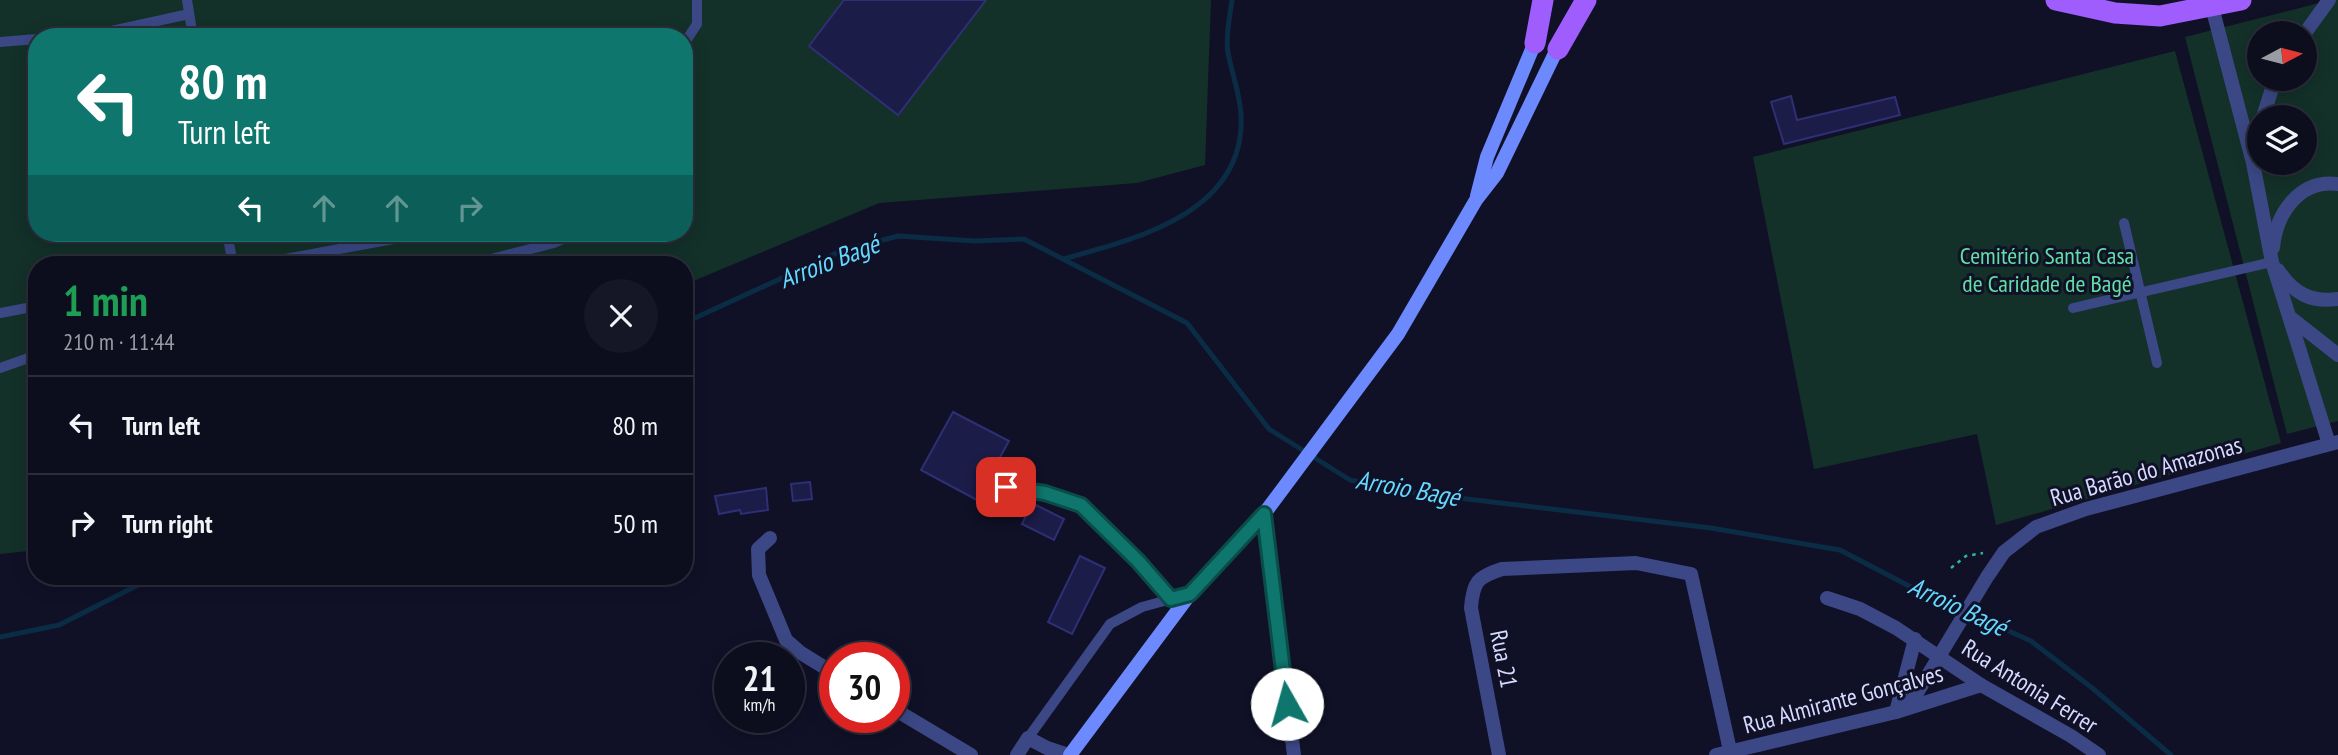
<!DOCTYPE html>
<meta charset="utf-8">
<style>
:root{--surface:#0c0d1d;--page:#151626;--text:#f1f3f6;--muted:#9a9ca4;--line:#2c2d3b}
body{margin:0;font-family:"PT Sans Narrow",sans-serif;background:var(--page);color:var(--text);height:100vh;display:flex;flex-direction:column;font-size:26px;white-space:nowrap}
*{box-sizing:border-box;margin:0}
p{font-size:23px;color:var(--muted)}
.icon{flex:none;width:38px;height:38px;fill:none;stroke:currentColor;stroke-width:2;stroke-linecap:round;stroke-linejoin:round}
.map{position:relative;flex:1;overflow:hidden}
.sheet{position:absolute;left:28px;top:256px;width:665px;height:329px;display:flex;flex-direction:column;background:var(--surface);border-radius:28px;box-shadow:0 4px 18px #0003,0 0 0 2px var(--line)}
.sheet>*{flex:none}
.hud{position:absolute;left:28px;top:28px;width:665px;height:214px;border-radius:28px;box-shadow:0 4px 18px #0003,0 0 0 2px var(--line);background:#0f766e;color:#fff;overflow:hidden}
.needle{width:46px;rotate:83deg}
.fabs{position:absolute;left:2247px;top:21px;display:grid;gap:14px}
.fabs a{display:grid;place-items:center;width:70px;height:70px;border-radius:50%;background:var(--surface);box-shadow:0 4px 18px #0003,0 0 0 2px var(--line);font-size:35px}
.speed{position:absolute;left:714px;top:642px;display:flex;gap:14px;font-size:35px;font-weight:700;text-align:center}
.speed>*{display:grid;place-content:center;width:91px;height:91px;border-radius:50%;background:var(--surface);box-shadow:0 4px 18px #0003,0 0 0 2px var(--line);line-height:1}
.speed small{font-size:18px;font-weight:400}
.speed .limit{border:10px solid #d22;background:#fff;color:#111}
.pin{position:absolute;display:grid;place-items:center;width:60px;height:60px;color:#fff;margin:-30px;border-radius:14px;box-shadow:0 4px 10px #0006}
.me{position:absolute;width:77px;margin:-38px;rotate:353deg;stroke-linejoin:round;filter:drop-shadow(0 0 5px #0008)}
.turn{display:flex;align-items:center;gap:24px;height:147px;padding:0 35px;font-size:32px}
.turn .icon{width:91px;height:91px;stroke-width:2.5}
.turn b{display:block;font-size:49px;line-height:60px}
.lanes{display:flex;align-items:center;height:66px;padding:0 35px;background:#0003;justify-content:center;gap:35px;direction:ltr}
.lanes .off{opacity:.35}
.round{display:grid;place-items:center;flex:none;width:74px;height:74px;border-radius:37px;background:var(--page)}
.head{display:flex;align-items:center;justify-content:space-between;height:119px;padding:0 35px}
h1{font-size:42px;font-weight:700;line-height:52px;color:#1e9e55}
ul{padding:0;list-style:none}
li{display:flex;align-items:center;gap:21px;height:98px;padding:0 35px;border-top:2px solid var(--line)}
li div{flex:1}
li b{display:block;font-size:26px}
li em{font-style:normal}
.map>svg:first-child{display:block}
.green{fill:#133129;fill-rule:evenodd}
.lines{fill:none;stroke-linecap:round;stroke-linejoin:round}
.stream{stroke:#0b2c45;stroke-width:5}
.building{fill:#1c1c48;stroke:#2e2f74;stroke-width:2}
.path{stroke:#30b892;stroke-width:2.5;stroke-dasharray:3.5 5;stroke-linecap:butt}
.lane{stroke:#3b4885;stroke-width:10}
.street{stroke:#3b4885;stroke-width:14}
.secondary{stroke:#6d89fe;stroke-width:14}
.primary{stroke:#9f5dfe;stroke-width:21}
.route-casing{stroke:#0a4d48;stroke-width:18}
.route{stroke:#0f766e;stroke-width:12}
.labels{text-anchor:middle;dominant-baseline:central;stroke-width:6;stroke-linejoin:round;paint-order:stroke}
.park-label{font-size:24px;fill:#61dfa4;stroke:#101127}
.street-label{font-size:24px;fill:#d6daff;stroke:#101127}
.water-label{font-size:26px;font-style:italic;fill:#64d8fe;stroke:#101127}
</style>
<div class="map">
<svg width="2338" height="755" viewBox="0 0 2338 755">
<rect width="100%" height="100%" fill="#101127"/>
<!-- green -->
<g class="green">
<path d="M0,0H1211L1205,165L1137,183L879,203L684,285V264H37V550L0,554ZM37,37H684V233H37Z"/>
<path d="M2331,0H2338V421L2287,434L2185,37ZM2259,33H2305V79H2259ZM2259,117H2305V163H2259Z"/>
<path d="M2175,51L2281,443L1996,525L1977,434L1814,469L1753,157Z"/>
</g>
<g class="lines">
<!-- stream -->
<g class="stream">
<path d="M1063,259C1137,239 1246,212 1241,115C1240,94 1232,74 1228,53C1225,37 1230,16 1232,0"/>
<path d="M684,323L841,251L898,236L975,241L1024,239L1187,323L1269,429L1350,480L1408,492L1711,528L1840,550L1909,586L2031,641L2091,687L2171,755"/>
<path d="M0,637L59,625L156,576"/>
</g>
</g>
<!-- building -->
<g class="building">
<path d="M844,0H986L898,115L809,46Z"/>
<path d="M1791,96L1797,120L1895,97L1900,115L1784,144L1771,102Z"/>
<path d="M953,412L1009,441L993,470L991,469L977,500L921,470Z"/>
<path d="M810,482L812,499L793,501L791,484Z"/>
<path d="M766,488L768,510L741,514L740,510L719,514L715,496Z"/>
<path d="M1032,503L1064,519L1054,540L1022,524Z"/>
<path d="M1080,556L1105,568L1072,634L1048,622Z"/>
</g>
<g class="lines">
<!-- path -->
<path class="path" d="M1951,568L1966,556L1983,553"/>
<!-- lane -->
<g class="lane">
<path d="M187,0L193,37"/>
<path d="M67,37L98,34L189,14"/>
<path d="M0,42L37,39"/>
<path d="M684,44L697,24V0"/>
<path d="M2124,223L2157,363"/>
<path d="M227,233L233,264"/>
<path d="M258,264L426,233"/>
<path d="M472,264L554,243L576,233"/>
<path d="M2073,308L2272,262"/>
<path d="M0,313L37,306"/>
<path d="M0,368L37,355"/>
<path d="M1006,487L1045,493L1081,505L1138,561L1171,599"/>
<path d="M1028,738L1110,624L1142,607L1190,594"/>
</g>
<!-- street -->
<g class="street">
<path d="M2212,7L2253,163L2272,262L2329,444"/>
<path d="M2305,33L2329,0"/>
<path d="M2263,117L2275,79"/>
<path d="M2254,158L2259,134"/>
<path d="M2273,248C2276,214 2299,179 2338,184"/>
<path d="M2278,270C2293,293 2311,303 2338,299"/>
<path d="M2291,318L2338,355"/>
<path d="M1264,514L1294,755"/>
<path d="M770,538L758,549L759,575L786,640L801,653L835,674"/>
<path d="M1827,598L1860,609L1896,628L1981,685L2071,736L2099,755"/>
<path d="M1908,708L1987,577L2004,552L2036,527L2086,509L2338,442"/>
<path d="M894,709L971,755"/>
<path d="M1896,712L1915,639"/>
<path d="M1017,755L1028,738L1047,748L1068,755"/>
<path d="M1499,755L1471,608C1473,582 1477,577 1502,569L1636,563L1691,574L1731,755"/>
<path d="M1716,755L1896,712L1981,685"/>
</g>
<!-- secondary -->
<g class="secondary">
<path d="M1477,196L1487,157L1538,35"/>
<path d="M1070,755L1190,594L1264,514L1398,334L1476,200L1497,173L1561,41"/>
</g>
<!-- primary -->
<g class="primary">
<path d="M2056,0L2115,13L2160,16L2241,0"/>
<path d="M1535,43L1543,0"/>
<path d="M1558,49L1586,0"/>
</g>
</g>
<g class="lines">
<defs>
<path id="route" d="M1006,487L1045,493L1081,505L1138,561L1171,599L1190,594L1264,514L1287,704"/>
</defs>
<!-- route casing -->
<use href="#route" class="route-casing"/>
<!-- route -->
<use href="#route" class="route"/>
</g>
<g class="labels">
<!-- park labels -->
<g class="park-label">
<text x="2047" y="255">Cemitério Santa Casa<tspan x="2047" dy="28">de Caridade de Bagé</tspan></text>
</g>
<!-- street labels -->
<g class="street-label">
<text transform="translate(2146 471) rotate(-16)">Rua Barão do Amazonas</text>
<text transform="translate(1504 659) rotate(79)">Rua 21</text>
<text transform="translate(2030 686) rotate(32)">Rua Antonia Ferrer</text>
<text transform="translate(1843 699) rotate(-15)">Rua Almirante Gonçalves</text>
</g>
<!-- water labels -->
<g class="water-label">
<text transform="translate(829 261) rotate(-21)">Arroio Bagé</text>
<text transform="translate(1408 488) rotate(10)">Arroio Bagé</text>
<text transform="translate(1958 606) rotate(25)">Arroio Bagé</text>
</g>
</g>
</svg>
<div class="fabs">
<a><svg class="needle" viewBox="-14 -14 28 28"><path d="M0-13l5 13h-10z" fill="#e53935"/><path d="M0 13l5-13h-10z" fill="#9a9ca4"/></svg></a>
<a><svg class="icon" aria-label="layers" viewBox="0 0 24 24"><path d="M12 4l9 5-9 5-9-5zM3 14l9 5 9-5"/></svg></a>
</div>
<div class="speed"><div>21<small>km/h</small></div><div class="limit">30</div></div>
<div class="pin" style="left:1006px;top:487px;background:#d93025"><svg class="icon" aria-label="arrive" viewBox="0 0 24 24"><path d="M6 21V4h12l-3 4 3 4H6"/></svg></div>
<svg class="me" style="left:1287px;top:704px" viewBox="-20 -20 40 40"><circle r="19" fill="#fff"/><path d="M0-13L10 11 0 6-10 11z" fill="#0f766e"/></svg>
<div class="hud">
<div class="turn"><svg class="icon" aria-label="left" viewBox="0 0 24 24"><path d="M17 20v-9H6M10 6l-5 5 5 5"/></svg><div><b>80 m</b>Turn left</div></div>
<div class="lanes"><svg class="icon" aria-label="left" viewBox="0 0 24 24"><path d="M17 20v-9H6M10 6l-5 5 5 5"/></svg><svg class="icon off" aria-label="ahead" viewBox="0 0 24 24"><path d="M12 20V5M6 11l6-6 6 6"/></svg><svg class="icon off" aria-label="ahead" viewBox="0 0 24 24"><path d="M12 20V5M6 11l6-6 6 6"/></svg><svg class="icon off" aria-label="right" viewBox="0 0 24 24"><path d="M7 20v-9h11M14 6l5 5-5 5"/></svg></div>
</div>
<section class="sheet">
<div class="head"><div><h1>1 min</h1><p>210 m · 11:44</p></div><a class="round"><svg class="icon" aria-label="close" viewBox="0 0 24 24"><path d="M6 6l12 12M18 6L6 18"/></svg></a></div>
<ul>
<li><svg class="icon" aria-label="left" viewBox="0 0 24 24"><path d="M17 20v-9H6M10 6l-5 5 5 5"/></svg><div><b>Turn left</b></div><em>80 m</em></li>
<li><svg class="icon" aria-label="right" viewBox="0 0 24 24"><path d="M7 20v-9h11M14 6l5 5-5 5"/></svg><div><b>Turn right</b></div><em>50 m</em></li>
</ul>
</section>
</div>
